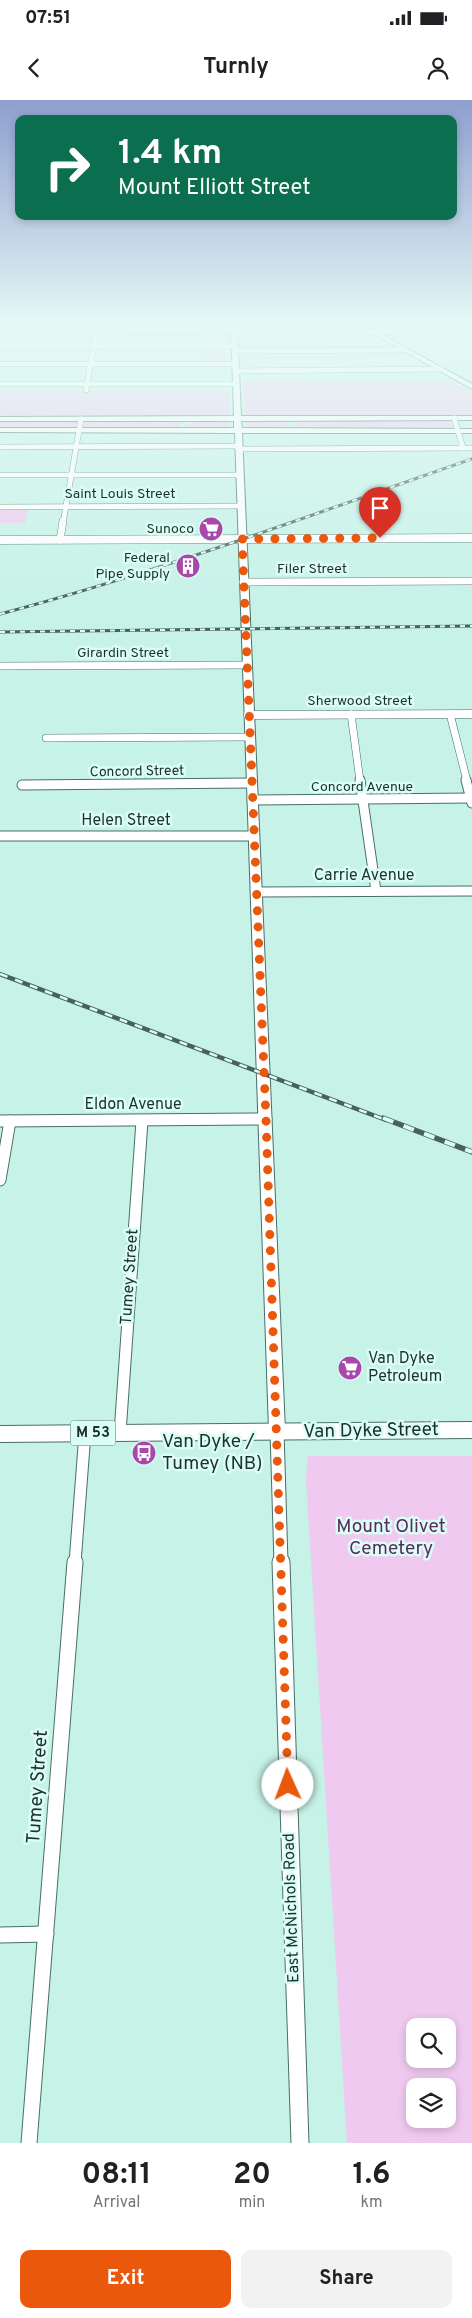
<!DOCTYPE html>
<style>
:root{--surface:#fff;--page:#f2f2f2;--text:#202124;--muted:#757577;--accent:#ea580c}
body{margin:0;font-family:Overpass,sans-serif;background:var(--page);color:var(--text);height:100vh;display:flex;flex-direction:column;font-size:19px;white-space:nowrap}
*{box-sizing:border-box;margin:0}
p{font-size:16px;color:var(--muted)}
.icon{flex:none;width:28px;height:28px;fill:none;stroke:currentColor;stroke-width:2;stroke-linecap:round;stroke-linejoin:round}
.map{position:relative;height:2043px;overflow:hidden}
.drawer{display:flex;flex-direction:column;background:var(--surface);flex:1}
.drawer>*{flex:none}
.hud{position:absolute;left:15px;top:15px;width:442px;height:105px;border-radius:10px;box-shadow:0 2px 8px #0003;background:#0b6e4f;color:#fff;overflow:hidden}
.controls{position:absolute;left:406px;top:1918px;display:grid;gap:10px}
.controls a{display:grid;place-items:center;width:50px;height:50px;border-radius:10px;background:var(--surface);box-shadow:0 2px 8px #0003;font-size:25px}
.pin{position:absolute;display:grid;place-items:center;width:42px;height:42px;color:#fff;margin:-51px -21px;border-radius:50% 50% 50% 0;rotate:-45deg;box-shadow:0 0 5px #0007}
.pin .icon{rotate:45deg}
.me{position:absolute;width:55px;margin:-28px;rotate:358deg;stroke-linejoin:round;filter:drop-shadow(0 0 4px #0008)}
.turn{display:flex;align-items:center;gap:18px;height:105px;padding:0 20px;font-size:22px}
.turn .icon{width:65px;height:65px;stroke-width:2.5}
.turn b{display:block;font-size:35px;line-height:42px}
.eta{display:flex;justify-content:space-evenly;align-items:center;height:85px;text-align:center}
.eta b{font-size:30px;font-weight:700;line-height:35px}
.primary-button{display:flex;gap:10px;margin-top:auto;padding:10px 20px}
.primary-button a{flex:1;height:58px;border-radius:10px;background:var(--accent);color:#fff;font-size:20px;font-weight:700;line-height:58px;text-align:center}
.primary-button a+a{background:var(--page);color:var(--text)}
.status{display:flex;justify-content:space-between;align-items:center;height:35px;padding:0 25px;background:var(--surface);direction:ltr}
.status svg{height:14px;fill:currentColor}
header{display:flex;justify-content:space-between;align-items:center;height:65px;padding:0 20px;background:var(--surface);font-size:22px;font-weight:700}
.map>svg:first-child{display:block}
.green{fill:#efc9ef;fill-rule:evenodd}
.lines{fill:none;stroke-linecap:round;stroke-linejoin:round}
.minor-far4-casing{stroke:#476f67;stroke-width:6}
.minor-far3-casing{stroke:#476f67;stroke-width:8}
.minor-far2-casing{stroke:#476f67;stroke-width:11}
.minor-far1-casing{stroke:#476f67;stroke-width:13}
.minor-casing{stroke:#476f67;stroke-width:17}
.tertiary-far3-casing{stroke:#476f67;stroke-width:7}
.tertiary-far2-casing{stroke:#476f67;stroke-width:9}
.tertiary-far1-casing{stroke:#476f67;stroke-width:15}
.tertiary-casing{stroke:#476f67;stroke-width:19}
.secondary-casing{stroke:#476f67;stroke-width:2}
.primary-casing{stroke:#476f67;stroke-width:2}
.minor-far4{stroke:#fff;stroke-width:5}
.minor-far3{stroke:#fff;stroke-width:7}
.minor-far2{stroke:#fff;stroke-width:9}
.minor-far1{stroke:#fff;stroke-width:11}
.minor{stroke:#fff;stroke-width:15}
.tertiary-far3{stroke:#fff;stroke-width:5.5}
.tertiary-far2{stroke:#fff;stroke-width:8}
.tertiary-far1{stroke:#fff;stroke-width:13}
.tertiary{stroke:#fff;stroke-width:17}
.secondary{fill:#fff;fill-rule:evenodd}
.primary{fill:#fff;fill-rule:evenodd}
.rail-far2-casing{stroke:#49615c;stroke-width:3}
.rail-far1-casing{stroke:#49615c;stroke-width:4.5}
.rail-casing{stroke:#49615c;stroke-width:5.5}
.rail-far2{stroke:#dafef5;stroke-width:2;stroke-dasharray:5;stroke-linecap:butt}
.rail-far1{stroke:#dafef5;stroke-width:2.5;stroke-dasharray:8;stroke-linecap:butt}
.rail{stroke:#dafef5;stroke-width:4;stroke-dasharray:11;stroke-linecap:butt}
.route{stroke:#ea580c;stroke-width:9;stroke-dasharray:0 16.2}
.labels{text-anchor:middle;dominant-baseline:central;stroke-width:5;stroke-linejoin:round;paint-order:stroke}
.far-street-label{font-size:14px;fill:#1f302c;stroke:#dafef5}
.far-poi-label{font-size:14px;fill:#1f302c;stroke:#dafef5;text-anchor:end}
.shield{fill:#dafef5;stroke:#576e68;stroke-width:1}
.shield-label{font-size:15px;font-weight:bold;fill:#1f302c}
.street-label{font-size:16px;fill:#1f302c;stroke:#dafef5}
.poi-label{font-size:16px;fill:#1f302c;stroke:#dafef5;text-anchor:start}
.near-street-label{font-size:19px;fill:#1f302c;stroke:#dafef5}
.near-poi-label{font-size:19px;fill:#1f302c;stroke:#dafef5;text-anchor:start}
.near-park-label{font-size:19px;fill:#5d2a5f;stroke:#dafef5}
</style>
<div class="status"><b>07:51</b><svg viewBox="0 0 49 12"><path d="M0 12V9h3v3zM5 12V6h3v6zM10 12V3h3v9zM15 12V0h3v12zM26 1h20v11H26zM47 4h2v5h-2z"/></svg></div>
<header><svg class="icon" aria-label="back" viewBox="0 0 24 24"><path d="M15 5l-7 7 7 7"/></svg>Turnly<svg class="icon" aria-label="person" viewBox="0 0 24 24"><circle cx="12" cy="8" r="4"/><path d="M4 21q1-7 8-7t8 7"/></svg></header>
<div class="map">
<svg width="472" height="2043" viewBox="0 0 472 2043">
<rect width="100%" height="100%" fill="#c6f2e8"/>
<!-- green -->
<g class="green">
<path d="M130,231H202L201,237H129Z"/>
<path d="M206,248H226V263H205Z"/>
<path d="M452,281L472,292V316L245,317L243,282Z"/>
<rect x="0" y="291" width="229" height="26"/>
<path d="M0,320L76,321L77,322L76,328L0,329Z"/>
<path d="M293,320H450L452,329L294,328L296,325L291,321Z"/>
<path d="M88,321H181L183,322L179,325L181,328H83L84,322Z"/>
<path d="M195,321H229L230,329L189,328L185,325Z"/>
<path d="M246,321H278L290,325L287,328L245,330Z"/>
<path d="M0,410H28L25,423H0Z"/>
<path d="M308,1356H472V2043H347L306,1380ZM415,1926H448V1959H415ZM415,1986H448V2019H415Z"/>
</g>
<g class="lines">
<defs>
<g id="minor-far4">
<path d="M235,231L454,232"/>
<path d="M0,246H235"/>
<path d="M235,251L405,250"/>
<path d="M0,264H236"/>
<path d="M236,271L441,269"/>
<path d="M0,284H236"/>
<path d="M86,290L98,225"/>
<path d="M454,318L463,348"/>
<path d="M0,347L238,346"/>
<path d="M238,349L472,348"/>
<path d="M0,375H239"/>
<path d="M0,407L241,406"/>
<path d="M63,423L81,319"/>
</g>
<g id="minor-far3">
<path d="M60,440L63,421"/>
<path d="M243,482L472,481"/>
<path d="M0,566L246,565"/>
<path d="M351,614L360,681"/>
<path d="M450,614L467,681"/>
<path d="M46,638L249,637"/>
</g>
<g id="minor-far2">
<path d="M360,680L376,791"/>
<path d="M466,680L472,703"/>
<path d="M22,685L251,683"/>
<path d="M252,700L472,698"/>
<path d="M0,736H253"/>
<path d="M256,792L472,791"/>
<path d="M172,1020L266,1019"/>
</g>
<g id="minor-far1">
<path d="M0,1021L266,1019"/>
<path d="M0,1080L10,1021"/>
<path d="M120,1333L142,1021"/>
<path d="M75,1463L85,1333"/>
</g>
<g id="minor">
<path d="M0,1835L46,1834"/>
<path d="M29,2043L75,1462"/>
</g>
<path id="tertiary-far3" d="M0,229H235"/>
<g id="tertiary-far2">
<path d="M0,440L472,438"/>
<path d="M248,615L472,614"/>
</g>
<path id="tertiary-far1" d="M277,1331L281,1463"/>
<path id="tertiary" d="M281,1462L300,2043"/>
<g id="secondary">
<path d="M231,225H237L241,316H472V320L241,321L242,328L472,329V333H242L285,1331L283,1336L277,1338L271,1336L269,1331L235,333L0,332V328H234V321H0V317L234,316Z"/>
<path d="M357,225H364L472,284V289Z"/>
</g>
<path id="primary" d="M472,1322V1338L0,1342V1326Z"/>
</defs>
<!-- minor-far4 casing -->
<use href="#minor-far4" class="minor-far4-casing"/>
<!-- minor-far3 casing -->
<use href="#minor-far3" class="minor-far3-casing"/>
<!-- minor-far2 casing -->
<use href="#minor-far2" class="minor-far2-casing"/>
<!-- minor-far1 casing -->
<use href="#minor-far1" class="minor-far1-casing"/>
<!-- minor casing -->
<use href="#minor" class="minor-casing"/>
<!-- tertiary-far3 casing -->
<use href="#tertiary-far3" class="tertiary-far3-casing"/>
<!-- tertiary-far2 casing -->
<use href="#tertiary-far2" class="tertiary-far2-casing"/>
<!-- tertiary-far1 casing -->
<use href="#tertiary-far1" class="tertiary-far1-casing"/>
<!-- tertiary casing -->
<use href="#tertiary" class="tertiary-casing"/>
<!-- secondary casing -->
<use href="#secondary" class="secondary-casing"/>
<!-- primary casing -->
<use href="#primary" class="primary-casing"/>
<!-- minor-far4 -->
<use href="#minor-far4" class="minor-far4"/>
<!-- minor-far3 -->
<use href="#minor-far3" class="minor-far3"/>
<!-- minor-far2 -->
<use href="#minor-far2" class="minor-far2"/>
<!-- minor-far1 -->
<use href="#minor-far1" class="minor-far1"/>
<!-- minor -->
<use href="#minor" class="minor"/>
<!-- tertiary-far3 -->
<use href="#tertiary-far3" class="tertiary-far3"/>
<!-- tertiary-far2 -->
<use href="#tertiary-far2" class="tertiary-far2"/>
<!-- tertiary-far1 -->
<use href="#tertiary-far1" class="tertiary-far1"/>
<!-- tertiary -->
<use href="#tertiary" class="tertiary"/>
<!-- secondary -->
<use href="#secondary" class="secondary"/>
<!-- primary -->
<use href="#primary" class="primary"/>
<defs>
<g id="rail-far2">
<path d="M0,514C160,472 316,413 472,359"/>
<path d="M0,532L472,526"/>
</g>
<path id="rail-far1" d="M0,874L386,1020"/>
<path id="rail" d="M383,1018L472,1052"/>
</defs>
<!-- rail-far2 casing -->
<use href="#rail-far2" class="rail-far2-casing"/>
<!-- rail-far1 casing -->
<use href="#rail-far1" class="rail-far1-casing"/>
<!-- rail casing -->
<use href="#rail" class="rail-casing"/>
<!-- rail-far2 -->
<use href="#rail-far2" class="rail-far2"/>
<!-- rail-far1 -->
<use href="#rail-far1" class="rail-far1"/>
<!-- rail -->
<use href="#rail" class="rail"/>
</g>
<!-- sky -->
<linearGradient id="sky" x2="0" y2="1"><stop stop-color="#8e9fcf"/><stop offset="0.44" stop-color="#e5f9f5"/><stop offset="1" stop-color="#e5f9f5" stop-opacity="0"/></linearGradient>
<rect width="472" height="511" fill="url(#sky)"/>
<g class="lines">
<!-- route -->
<path class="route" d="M288,1685L266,1019L242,439L380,438"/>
</g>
<!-- icons -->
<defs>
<symbol id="supermarket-disc" viewBox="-11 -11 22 22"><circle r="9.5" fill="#a947ad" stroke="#dafef5"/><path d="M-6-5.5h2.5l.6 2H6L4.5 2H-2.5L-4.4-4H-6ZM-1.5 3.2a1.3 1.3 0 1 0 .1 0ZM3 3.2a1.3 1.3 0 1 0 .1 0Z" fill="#fff"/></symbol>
<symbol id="building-disc" viewBox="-11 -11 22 22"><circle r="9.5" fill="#a947ad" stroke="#dafef5"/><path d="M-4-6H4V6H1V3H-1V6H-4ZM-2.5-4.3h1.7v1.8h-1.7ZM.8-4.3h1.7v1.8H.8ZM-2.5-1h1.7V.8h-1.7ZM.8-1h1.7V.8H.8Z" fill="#fff"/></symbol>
<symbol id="bus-disc" viewBox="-11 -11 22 22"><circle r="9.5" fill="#a947ad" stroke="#dafef5"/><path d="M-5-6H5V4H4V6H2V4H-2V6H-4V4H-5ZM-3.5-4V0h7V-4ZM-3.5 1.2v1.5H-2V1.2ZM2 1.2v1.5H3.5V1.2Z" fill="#fff"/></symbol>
</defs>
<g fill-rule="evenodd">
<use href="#supermarket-disc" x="197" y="415" width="28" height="28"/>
<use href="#building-disc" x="174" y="452" width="28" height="28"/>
<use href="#supermarket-disc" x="336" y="1254" width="28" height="28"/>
<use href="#bus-disc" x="130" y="1339" width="28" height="28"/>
</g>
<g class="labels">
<!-- far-street labels -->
<g class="far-street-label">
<text x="120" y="394">Saint Louis Street</text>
<text x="312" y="469">Filer Street</text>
<text x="123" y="553">Girardin Street</text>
<text x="360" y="601">Sherwood Street</text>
<text transform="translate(137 672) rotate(-1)">Concord Street</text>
<text x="362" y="687">Concord Avenue</text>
</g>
<!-- far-poi labels -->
<g class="far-poi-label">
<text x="194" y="429">Sunoco</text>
<text x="170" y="458">Federal<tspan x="170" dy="16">Pipe Supply</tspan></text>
</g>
<!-- shield labels -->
<rect class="shield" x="70.5" y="1320.5" width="45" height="25" rx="4"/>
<g class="shield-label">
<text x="93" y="1333">M 53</text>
</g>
<!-- street labels -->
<g class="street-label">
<text x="126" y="721">Helen Street</text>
<text x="364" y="776">Carrie Avenue</text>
<text x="133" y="1005">Eldon Avenue</text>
<text transform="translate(130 1177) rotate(-86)">Tumey Street</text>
<text transform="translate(292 1808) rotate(-92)">East McNichols Road</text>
</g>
<!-- poi labels -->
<g class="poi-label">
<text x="368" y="1259">Van Dyke<tspan x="368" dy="18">Petroleum</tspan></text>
</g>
<!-- near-street labels -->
<g class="near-street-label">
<text transform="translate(371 1331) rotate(-1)">Van Dyke Street</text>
<text transform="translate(38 1687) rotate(-86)">Tumey Street</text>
</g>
<!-- near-poi labels -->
<g class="near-poi-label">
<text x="162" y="1342">Van Dyke /<tspan x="162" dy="22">Tumey (NB)</tspan></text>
</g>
<!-- near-park labels -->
<g class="near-park-label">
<text x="391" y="1427">Mount Olivet<tspan x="391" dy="22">Cemetery</tspan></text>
</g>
</g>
</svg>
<div class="controls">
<a><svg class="icon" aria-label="search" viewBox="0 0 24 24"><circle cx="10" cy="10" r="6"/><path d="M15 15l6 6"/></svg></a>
<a><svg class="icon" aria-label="layers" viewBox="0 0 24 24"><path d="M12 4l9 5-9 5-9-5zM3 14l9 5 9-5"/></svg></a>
</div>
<div class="pin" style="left:380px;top:438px;background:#d93025"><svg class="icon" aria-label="arrive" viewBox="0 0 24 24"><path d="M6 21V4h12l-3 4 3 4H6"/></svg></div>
<svg class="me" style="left:288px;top:1685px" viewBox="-20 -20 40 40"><circle r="19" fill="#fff"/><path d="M0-13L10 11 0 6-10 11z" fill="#ea580c"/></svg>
<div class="hud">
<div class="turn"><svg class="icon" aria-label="right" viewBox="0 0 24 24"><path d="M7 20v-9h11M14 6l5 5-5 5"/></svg><div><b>1.4 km</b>Mount Elliott Street</div></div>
</div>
</div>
<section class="drawer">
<div class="eta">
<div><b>08:11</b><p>Arrival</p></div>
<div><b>20</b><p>min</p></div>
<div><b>1.6</b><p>km</p></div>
</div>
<div class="primary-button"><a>Exit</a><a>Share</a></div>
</section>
